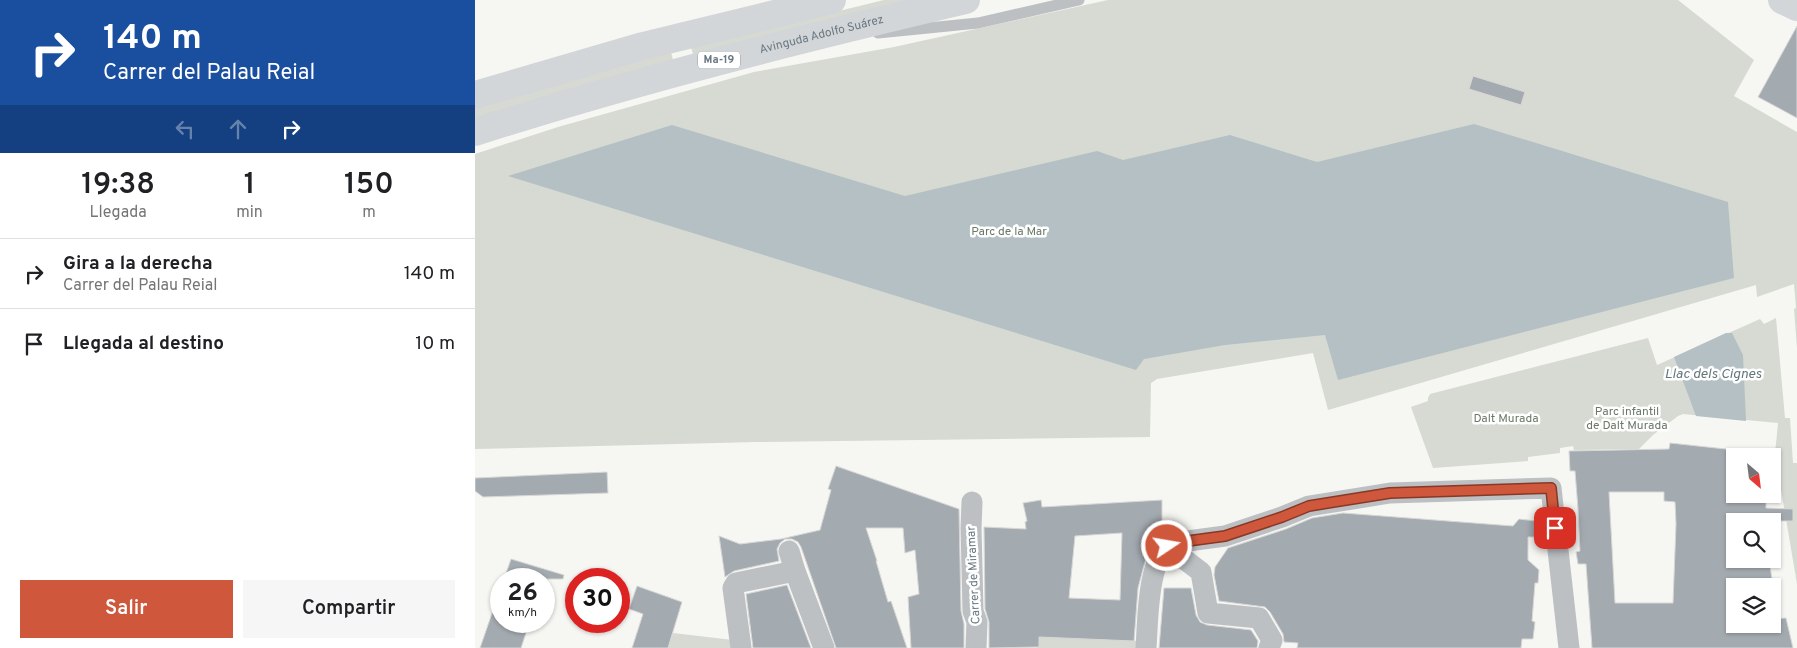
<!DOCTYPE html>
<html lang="es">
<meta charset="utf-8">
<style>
:root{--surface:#fff;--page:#f6f6f6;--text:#202124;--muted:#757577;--line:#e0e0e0;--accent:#cf573b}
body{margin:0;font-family:Overpass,sans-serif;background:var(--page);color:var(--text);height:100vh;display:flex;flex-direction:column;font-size:19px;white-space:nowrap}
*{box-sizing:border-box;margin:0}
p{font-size:16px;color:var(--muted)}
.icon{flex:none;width:28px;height:28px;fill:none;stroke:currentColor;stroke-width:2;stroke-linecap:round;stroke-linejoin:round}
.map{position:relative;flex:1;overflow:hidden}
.panel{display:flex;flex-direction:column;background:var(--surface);width:475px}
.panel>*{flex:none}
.top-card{background:#1a4fa0;color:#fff;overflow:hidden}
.needle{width:32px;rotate:152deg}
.fabs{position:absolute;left:1251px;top:448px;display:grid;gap:10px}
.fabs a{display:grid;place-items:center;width:55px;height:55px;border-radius:0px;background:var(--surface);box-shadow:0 1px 4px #0004;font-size:25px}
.speed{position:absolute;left:15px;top:568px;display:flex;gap:10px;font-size:25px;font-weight:700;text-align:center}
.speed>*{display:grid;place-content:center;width:65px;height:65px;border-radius:50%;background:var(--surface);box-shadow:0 1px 4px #0004;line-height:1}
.speed small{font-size:12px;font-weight:400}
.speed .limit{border:8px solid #d22;background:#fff;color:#111}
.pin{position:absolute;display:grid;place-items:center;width:42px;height:42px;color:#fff;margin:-21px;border-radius:10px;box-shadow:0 2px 8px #0006}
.me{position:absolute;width:55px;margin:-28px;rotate:78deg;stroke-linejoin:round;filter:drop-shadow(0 0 4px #0008)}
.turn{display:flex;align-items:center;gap:18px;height:105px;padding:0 20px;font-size:22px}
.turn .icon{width:65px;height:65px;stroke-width:2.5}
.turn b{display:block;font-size:35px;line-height:42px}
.lanes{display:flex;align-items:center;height:48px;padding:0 20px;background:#0003;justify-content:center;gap:25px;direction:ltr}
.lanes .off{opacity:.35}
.eta{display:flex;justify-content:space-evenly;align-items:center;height:85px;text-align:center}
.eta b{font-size:30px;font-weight:600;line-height:35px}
.button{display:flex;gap:10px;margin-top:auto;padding:10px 20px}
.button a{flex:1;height:58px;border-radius:0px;background:var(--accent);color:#fff;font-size:20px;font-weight:600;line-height:58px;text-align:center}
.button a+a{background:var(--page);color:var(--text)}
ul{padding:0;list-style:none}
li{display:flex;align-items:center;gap:15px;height:70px;padding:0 20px;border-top:1px solid var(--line)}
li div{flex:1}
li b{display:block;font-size:19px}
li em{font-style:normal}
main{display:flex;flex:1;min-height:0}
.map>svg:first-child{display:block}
.green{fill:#d6dad3}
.water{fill:#b4c0c3}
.building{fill:#a4abb0;stroke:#d8d7d6;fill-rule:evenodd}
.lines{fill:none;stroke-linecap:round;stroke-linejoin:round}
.lane{stroke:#bcc0c3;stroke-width:11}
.street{stroke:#bcc0c3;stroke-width:21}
.highway{stroke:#d2d6d9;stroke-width:28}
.route-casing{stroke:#873926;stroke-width:12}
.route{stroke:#cf573b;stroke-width:9}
.labels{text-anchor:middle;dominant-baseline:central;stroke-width:5;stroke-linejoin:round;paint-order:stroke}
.shield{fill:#fff;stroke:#96a0a7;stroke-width:1}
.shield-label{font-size:11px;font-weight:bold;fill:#697781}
.street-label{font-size:12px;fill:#697781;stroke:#fff}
.park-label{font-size:12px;fill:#6b7967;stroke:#fff}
.water-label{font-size:14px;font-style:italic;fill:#64777d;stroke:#fff}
</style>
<main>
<section class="panel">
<div class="top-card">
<div class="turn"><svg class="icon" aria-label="right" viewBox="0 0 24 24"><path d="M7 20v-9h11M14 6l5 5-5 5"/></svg><div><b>140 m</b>Carrer del Palau Reial</div></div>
<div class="lanes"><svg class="icon off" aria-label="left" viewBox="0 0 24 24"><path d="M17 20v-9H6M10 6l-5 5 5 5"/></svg><svg class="icon off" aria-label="ahead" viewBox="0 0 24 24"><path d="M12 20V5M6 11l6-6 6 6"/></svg><svg class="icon" aria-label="right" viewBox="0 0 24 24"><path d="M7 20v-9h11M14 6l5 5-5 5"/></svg></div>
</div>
<div class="eta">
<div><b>19:38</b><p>Llegada</p></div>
<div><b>1</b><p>min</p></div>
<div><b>150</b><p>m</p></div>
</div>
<ul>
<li><svg class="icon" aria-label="right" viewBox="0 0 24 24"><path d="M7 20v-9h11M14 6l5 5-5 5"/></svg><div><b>Gira a la derecha</b><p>Carrer del Palau Reial</p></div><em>140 m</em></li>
<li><svg class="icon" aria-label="arrive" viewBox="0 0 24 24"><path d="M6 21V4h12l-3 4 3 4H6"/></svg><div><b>Llegada al destino</b></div><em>10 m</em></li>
</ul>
<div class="button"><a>Salir</a><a>Compartir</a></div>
</section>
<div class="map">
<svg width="1322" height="648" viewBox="0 0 1322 648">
<rect width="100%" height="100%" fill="#f6f6f3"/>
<!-- green -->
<g class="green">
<path d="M409,0H440L218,54L216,47Z"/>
<path d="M633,0H1203L1279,60L1259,96L1322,132V348L1319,309L1321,308L1319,284L1282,297L1281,285L853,410L838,353L682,379L676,383L675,437L281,442L0,449V154L83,127L279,72L419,47Z"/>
<path d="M196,52L198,60L0,120V108Z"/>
<path d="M1301,318L1310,418H1315L1318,463H1322V584L1300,454L1303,423L1208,414L1203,416L1178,435L1164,449L1099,450L1098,446L1085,448V453L1053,457V461L958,468L936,407L953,401V398L955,394L1173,338L1182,365L1285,319L1289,324Z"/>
<path d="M198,633L258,640L260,648H193Z"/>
<path d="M564,637L666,641L665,648H560L564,647Z"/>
</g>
<!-- water -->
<g class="water">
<path d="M999,124L1253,202L1259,278L863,380L850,335L750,345L669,359L661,370L33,176L197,125L430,196L622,151L648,160L755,135L842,162Z"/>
<path d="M1251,333H1257L1268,355L1271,421L1221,416L1199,357Z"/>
</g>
<!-- building -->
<g class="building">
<path d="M1322,26V118L1283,97Z"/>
<path d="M998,76L1050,92L1046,105L994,89Z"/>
<path d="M1195,443L1260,450V494H1291V508L1318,509V521H1260V559H1294L1298,586H1260V624H1298V619L1311,618L1318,648H1117L1111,564H1103L1101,552L1105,551L1103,509L1100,471H1095L1094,451L1194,449ZM1134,492H1189V501L1200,502L1201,524L1198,603H1140Z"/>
<path d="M361,466L484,509L486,611L489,624V648H436L433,597L444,594L440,550L430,553L428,528H391L402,561H401L413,602L416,601L432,648H361L326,547L323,542L317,539H310L305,543L302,549L304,561L259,571L250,577L244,536L265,544L306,539L345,530L356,490L353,489Z"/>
<path d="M132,472L133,493L8,497L0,491V478Z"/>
<path d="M566,500L567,507L687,500V532H671V558L663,588L659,641L564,637V647L514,648V622L510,609L509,527L551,529L550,522L552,521L548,503ZM647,533L645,600L594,598L600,536Z"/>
<path d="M868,513L1038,526L1044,519L1061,521L1060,537H1053V560L1064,570L1063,583H1060L1057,621L1060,622L1058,639H1047L1046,648H822L823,643L809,642L808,634L795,612L790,607L744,601L739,575L740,567L753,548L811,529L837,518Z"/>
<path d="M36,559L89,575L88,579H29Z"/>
<path d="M312,585L336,648H278L271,594Z"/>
<path d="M162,586L207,602L193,648H157L168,614L154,609Z"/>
<path d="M689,588H716L721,615L725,622L732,625L776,630L783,641L782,648H684Z"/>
<path d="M24,593H26V621H55L46,648H5Z"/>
</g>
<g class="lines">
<!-- lane -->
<path class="lane" d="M403,33L503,23L604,0"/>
<!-- street -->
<g class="street">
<path d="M497,502L496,528L498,611L502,622L501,648"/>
<path d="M692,546L726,572L733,613L784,618L797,640L794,648"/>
<path d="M314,551L320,571L349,648"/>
<path d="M266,648L258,588L261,583L320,571"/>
<path d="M671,648C673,622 672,554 698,543L750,536L807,517L834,506L915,493L1076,488L1094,648"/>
</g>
<!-- highway -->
<g class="highway">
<path d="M1307,0L1322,7"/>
<path d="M0,95L168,46L357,0"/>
<path id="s1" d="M0,132C162,80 326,39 491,0"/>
</g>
</g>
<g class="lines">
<defs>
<path id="route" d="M692,546L698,543L750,536L807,517L834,506L915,493L1076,488L1080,528"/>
</defs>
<!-- route casing -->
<use href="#route" class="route-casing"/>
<!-- route -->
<use href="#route" class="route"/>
</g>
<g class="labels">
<!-- shield labels -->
<rect class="shield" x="223" y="51.5" width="42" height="17" rx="4"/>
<g class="shield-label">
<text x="244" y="60">Ma-19</text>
</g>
<!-- street labels -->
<g class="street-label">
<text stroke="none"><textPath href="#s1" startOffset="360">Avinguda Adolfo Suárez</textPath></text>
<text transform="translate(499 575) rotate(-93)">Carrer de Miramar</text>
</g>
<!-- park labels -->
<g class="park-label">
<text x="534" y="232">Parc de la Mar</text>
<text x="1152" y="412">Parc infantil<tspan x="1152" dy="14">de Dalt Murada</tspan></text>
<text x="1031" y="419">Dalt Murada</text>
</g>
<!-- water labels -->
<g class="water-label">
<text x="1238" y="374">Llac dels Cignes</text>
</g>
</g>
</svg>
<div class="fabs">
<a><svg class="needle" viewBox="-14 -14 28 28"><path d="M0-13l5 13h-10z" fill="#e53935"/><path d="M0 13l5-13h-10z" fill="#757577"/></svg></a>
<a><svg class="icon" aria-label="search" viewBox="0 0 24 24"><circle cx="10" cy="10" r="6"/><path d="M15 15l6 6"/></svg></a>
<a><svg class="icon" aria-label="layers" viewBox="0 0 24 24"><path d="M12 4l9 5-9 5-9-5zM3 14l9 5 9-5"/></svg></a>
</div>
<div class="speed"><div>26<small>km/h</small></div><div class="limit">30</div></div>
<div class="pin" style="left:1080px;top:528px;background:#d93025"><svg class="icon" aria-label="arrive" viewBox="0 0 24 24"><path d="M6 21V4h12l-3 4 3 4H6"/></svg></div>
<svg class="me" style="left:692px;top:546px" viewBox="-20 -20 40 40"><circle r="17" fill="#cf573b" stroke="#fff" stroke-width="3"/><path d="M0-11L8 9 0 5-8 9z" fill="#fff"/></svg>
</div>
</main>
